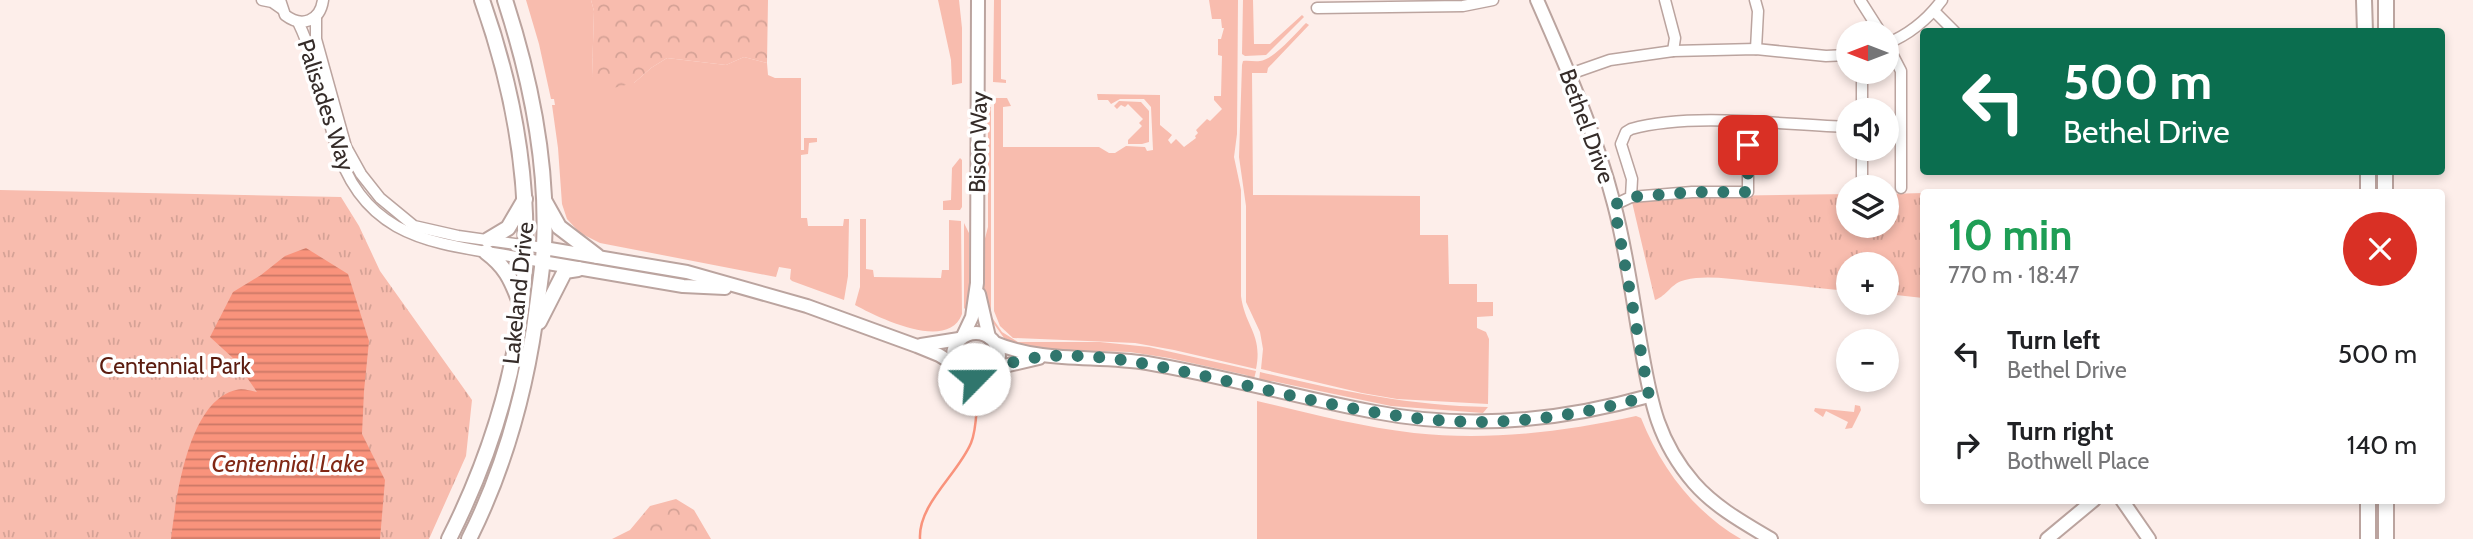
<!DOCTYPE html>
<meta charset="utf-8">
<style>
:root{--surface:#fff;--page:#f2f2f2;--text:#202124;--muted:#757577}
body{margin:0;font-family:Cabin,sans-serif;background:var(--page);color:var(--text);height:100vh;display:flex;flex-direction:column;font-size:26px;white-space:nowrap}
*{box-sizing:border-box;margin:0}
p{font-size:23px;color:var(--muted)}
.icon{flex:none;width:38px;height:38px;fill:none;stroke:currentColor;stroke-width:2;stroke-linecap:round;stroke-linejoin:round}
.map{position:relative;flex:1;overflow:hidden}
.sheet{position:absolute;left:1920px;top:189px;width:525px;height:315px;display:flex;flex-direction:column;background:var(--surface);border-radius:7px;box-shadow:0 4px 10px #0003}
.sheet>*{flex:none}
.banner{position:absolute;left:1920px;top:28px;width:525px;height:147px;border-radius:7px;box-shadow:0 4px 10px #0003;background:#0b6e4f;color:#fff;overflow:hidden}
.needle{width:46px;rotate:270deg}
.tools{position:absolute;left:1836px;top:21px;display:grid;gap:14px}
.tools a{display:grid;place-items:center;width:63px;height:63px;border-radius:50%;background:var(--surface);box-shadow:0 4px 10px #0003;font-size:35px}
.pin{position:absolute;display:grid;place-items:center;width:60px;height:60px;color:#fff;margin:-30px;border-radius:14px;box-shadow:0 4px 10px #0006}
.me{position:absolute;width:77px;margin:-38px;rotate:67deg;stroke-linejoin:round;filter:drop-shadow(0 0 5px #0008)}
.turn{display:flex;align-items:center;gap:24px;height:147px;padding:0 28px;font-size:32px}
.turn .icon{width:91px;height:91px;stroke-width:2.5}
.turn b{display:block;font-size:49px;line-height:60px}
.round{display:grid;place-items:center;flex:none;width:74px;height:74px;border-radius:37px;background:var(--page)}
.head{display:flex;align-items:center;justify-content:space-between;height:119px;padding:0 28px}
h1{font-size:42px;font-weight:800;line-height:52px;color:#1e9e55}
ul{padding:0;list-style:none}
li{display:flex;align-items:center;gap:21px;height:91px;padding:0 28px}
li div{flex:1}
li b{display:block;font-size:26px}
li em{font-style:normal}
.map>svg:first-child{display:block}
.green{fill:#f8bcae}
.forest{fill:url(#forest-crowns)}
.park{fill:url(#park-tufts)}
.water{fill:url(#water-rules)}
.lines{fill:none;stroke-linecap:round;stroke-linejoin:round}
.stream{stroke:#f9937c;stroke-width:2.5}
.minor-casing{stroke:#bba49f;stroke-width:13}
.tertiary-casing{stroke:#bba49f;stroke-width:16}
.secondary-casing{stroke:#bba49f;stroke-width:18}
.minor{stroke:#fff;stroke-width:10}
.tertiary{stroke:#fff;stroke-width:12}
.secondary{stroke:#fff;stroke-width:14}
.route{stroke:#30766d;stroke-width:12;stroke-dasharray:0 21.6}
.labels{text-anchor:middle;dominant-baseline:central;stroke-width:7;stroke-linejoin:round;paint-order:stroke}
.street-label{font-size:23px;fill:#352c29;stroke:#fff}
.park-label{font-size:23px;fill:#5c1d10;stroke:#fff}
.water-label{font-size:24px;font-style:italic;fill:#812815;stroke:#fff}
</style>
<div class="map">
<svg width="2473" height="539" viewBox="0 0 2473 539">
<defs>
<pattern id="forest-crowns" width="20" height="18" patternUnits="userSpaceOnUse" patternTransform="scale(1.75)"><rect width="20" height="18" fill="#f8bcae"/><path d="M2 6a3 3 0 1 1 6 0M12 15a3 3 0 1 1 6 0" fill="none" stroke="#d5a296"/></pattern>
<pattern id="park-tufts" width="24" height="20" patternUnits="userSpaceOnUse" patternTransform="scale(1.75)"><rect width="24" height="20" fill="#f8bcae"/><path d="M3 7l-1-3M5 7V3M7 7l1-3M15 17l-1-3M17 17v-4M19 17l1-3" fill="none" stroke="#d5a296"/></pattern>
<pattern id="water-rules" width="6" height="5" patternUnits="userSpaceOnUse" patternTransform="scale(1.75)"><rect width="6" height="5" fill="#f9937c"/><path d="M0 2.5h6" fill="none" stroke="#ca7866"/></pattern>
</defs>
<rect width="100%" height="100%" fill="#fdeeea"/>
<!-- green -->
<g class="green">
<path d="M526,0H591L594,11L592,76L634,83L651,68L667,58L726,65L744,57L767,63L768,75L775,78H801V150H804V138H817V142L809,143L808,154L801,155V218H807L808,226H843L844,219H849L848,276L844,300L792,281L790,279L791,269L779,267L776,277L600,243L580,233L567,219L562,204L558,148L552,105H555L554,99H551L539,44Z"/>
<path d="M938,0H959L962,28V83L952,85L951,60Z"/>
<path d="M994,0H1001V79L1006,80V83L993,82Z"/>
<path d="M1209,0H1238L1237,134L1234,157L1241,190V296C1245,327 1263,334 1256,369L1174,350L1135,343L1013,338L1000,326L994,311V98H1007L1011,106L1003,107V147H1099L1109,153H1115L1126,146L1145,147L1147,151L1153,150L1151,107L1144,99H1120L1111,104L1108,100H1098L1097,94L1160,95V125L1172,135L1168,140L1171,144L1176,139L1184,147L1196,138L1195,136L1198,133L1196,130L1207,119L1210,121L1222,109L1214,100V96H1221L1222,56L1218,55V39H1221L1224,28H1222L1221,19H1212Z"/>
<path d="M1243,0H1253L1254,44H1270L1302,15L1304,17L1266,55L1245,56L1242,54Z"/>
<path d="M1306,23L1309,25L1268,68L1267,73H1252L1253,195L1420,196V235H1448L1449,284H1477V302H1493V316L1477,317V328L1486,332L1489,339L1488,404L1397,399L1362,393L1261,369L1263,349L1260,332L1246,302V206L1239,157L1242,65L1243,61C1249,60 1254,62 1260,61C1273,60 1296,33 1306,23Z"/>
<path d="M1119,101L1141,102L1149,111V142L1142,144H1128V140L1142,126L1139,123L1143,119L1128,104L1125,107L1121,105L1117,109L1114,106Z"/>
<path d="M991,107V310L990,313L986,305L983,278V246L988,227V127L985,108Z"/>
<path d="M960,158L962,160V207L960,210H943V201L951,200L952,168Z"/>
<path d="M860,219H866V269L873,270L874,277L941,278L942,270H949V220L961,221L962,314C948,352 879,318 855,305L860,287Z"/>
<path d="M964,223L969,233V285L971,292L969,313L964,308Z"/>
<path d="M991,316L1002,332L1018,342H1100L1149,347L1256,371L1254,379L1246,375L1169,358L1130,352L1029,349L1004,338L989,317Z"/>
<path d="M1260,372C1337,390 1408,406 1488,407L1483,413L1391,406L1272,381H1259Z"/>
<path d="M1257,401C1309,413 1361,427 1414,433C1489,441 1563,432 1636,416L1641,418C1661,468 1694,512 1741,539H1257Z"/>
<path d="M1855,405L1860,406L1861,410L1852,428L1845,429L1848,422L1826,411L1823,417L1814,411L1815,408L1854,412Z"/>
</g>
<!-- forest -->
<g class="forest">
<path d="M591,0H768L767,63L744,57L726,65L667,58L651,68L634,83L609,89L592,76L594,11Z"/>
<path d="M676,499L694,510L711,539H612L630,530L650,506Z"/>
</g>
<!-- park -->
<g class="park">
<path d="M0,190L341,197L359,226L380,271L472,400L466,456L429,539H0Z"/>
<path d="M1923,193V298L1887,294L1886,264H1848V291C1815,288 1783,284 1750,281C1730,279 1705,275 1685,280C1671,283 1667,296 1655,300L1632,202L1643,197L1848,194V226H1886L1887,194Z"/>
</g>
<!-- water -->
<path class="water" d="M306,248L348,274L369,341L364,391L362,434L385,480L380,539H171C176,498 188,401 236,390C243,388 251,391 257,392L234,359L210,337L233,292L261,275L285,256Z"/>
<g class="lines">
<!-- stream -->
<path class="stream" d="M920,539C918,504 958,474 971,443C976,431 976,417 977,404"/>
<defs>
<g id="minor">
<path d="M262,0L272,2L282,9"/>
<path d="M280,0L285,15C302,28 320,21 323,0"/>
<path d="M1665,0L1675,38L1673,51"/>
<path d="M1755,0L1758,11L1756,49"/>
<path d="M1860,0L1881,33"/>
<path d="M1317,8L1463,6L1493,0"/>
<path d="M1934,11L1955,32"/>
<path d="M316,16V39L346,147L361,174L380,198L414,226L458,236L544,248"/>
<path d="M298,22C316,59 323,100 334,139C365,251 450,242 542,262"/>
<path d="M1886,42L1901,71V188"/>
<path d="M1886,44C1908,35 1928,19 1942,0"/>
<path d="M1862,72V110"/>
<path d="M1570,74L1610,60L1673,51L1756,49L1826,56L1848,55"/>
<path d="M1862,187V149"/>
<path d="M1631,197L1692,192H1748V122"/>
<path d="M1614,205L1631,197L1632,179L1621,144L1626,132L1631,129C1694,112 1783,125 1848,127"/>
</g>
<g id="tertiary">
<path d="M1537,0C1566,66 1596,134 1614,204C1626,249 1632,295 1640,341C1650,396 1655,438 1694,483C1715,507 1744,523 1771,539"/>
<path d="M544,248L687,272L807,306L917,346L939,355L955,365"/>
<path d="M542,262L683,286L725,288"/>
<path d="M979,294L989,337"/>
<circle cx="976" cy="356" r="23"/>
<path d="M963,336L972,317L977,283L978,0"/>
<path d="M995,343C1043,363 1096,355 1147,363C1224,376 1299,398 1375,412C1467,430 1560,421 1649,396"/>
<path d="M921,345L959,339"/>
<path d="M995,368L1039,358"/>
<path d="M2122,500L2149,539"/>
<path d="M2047,539L2094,500"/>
</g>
<g id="secondary">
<path d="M2364,0L2365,32"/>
<path d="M2386,32V0"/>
<path d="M2368,172V192"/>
<path d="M2385,172V192"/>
<path d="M545,202L559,227L597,256"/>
<path d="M488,240L508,228L525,199"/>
<path d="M486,252C505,266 511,279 519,300"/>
<path d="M539,322L565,271L578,269"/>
<path d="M2368,500V539"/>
<path d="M2386,500V539"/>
<path d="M449,539C539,360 549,189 482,0"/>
<path d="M469,539C507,463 528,384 538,299C540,282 543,264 544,246C548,165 530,77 505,0"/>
</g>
</defs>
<!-- minor casing -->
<use href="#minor" class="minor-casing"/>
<!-- tertiary casing -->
<use href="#tertiary" class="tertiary-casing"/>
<!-- secondary casing -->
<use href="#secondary" class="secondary-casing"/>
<!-- minor -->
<use href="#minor" class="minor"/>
<!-- tertiary -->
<use href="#tertiary" class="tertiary"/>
<!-- secondary -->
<use href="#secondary" class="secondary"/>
</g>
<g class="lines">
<!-- route -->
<path class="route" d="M974,379C985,378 988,372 997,368C1010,362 1034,357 1048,356C1109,353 1168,368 1226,381C1308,399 1392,421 1477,422C1535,422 1593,412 1649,396L1614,205L1630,197L1692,192H1748V145"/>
</g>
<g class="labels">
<!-- street labels -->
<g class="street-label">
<text transform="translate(326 105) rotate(72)">Palisades Way</text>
<text transform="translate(1587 126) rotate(70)">Bethel Drive</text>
<text transform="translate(978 142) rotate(-89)">Bison Way</text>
<text transform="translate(518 293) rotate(-84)">Lakeland Drive</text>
</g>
<!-- park labels -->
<g class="park-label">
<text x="175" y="366">Centennial Park</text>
</g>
<!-- water labels -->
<g class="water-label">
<text x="288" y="463">Centennial Lake</text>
</g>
</g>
</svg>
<div class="tools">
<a><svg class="needle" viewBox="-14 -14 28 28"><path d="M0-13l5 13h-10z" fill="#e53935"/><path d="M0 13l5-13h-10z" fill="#757577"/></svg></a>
<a><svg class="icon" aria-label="sound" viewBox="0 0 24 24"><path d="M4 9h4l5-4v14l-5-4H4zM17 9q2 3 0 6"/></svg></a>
<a><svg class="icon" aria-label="layers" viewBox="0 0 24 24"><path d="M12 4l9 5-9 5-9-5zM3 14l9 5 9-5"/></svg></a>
<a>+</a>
<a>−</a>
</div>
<div class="pin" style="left:1748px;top:145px;background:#d93025"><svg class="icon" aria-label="arrive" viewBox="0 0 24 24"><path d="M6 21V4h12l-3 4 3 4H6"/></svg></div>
<svg class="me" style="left:974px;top:379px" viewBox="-20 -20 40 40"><circle r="19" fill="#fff"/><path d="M0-13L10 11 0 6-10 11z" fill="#30766d"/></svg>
<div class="banner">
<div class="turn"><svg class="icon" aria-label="left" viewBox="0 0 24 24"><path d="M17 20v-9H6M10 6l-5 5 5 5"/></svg><div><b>500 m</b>Bethel Drive</div></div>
</div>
<section class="sheet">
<div class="head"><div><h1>10 min</h1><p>770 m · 18:47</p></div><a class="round" style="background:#d93025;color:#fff"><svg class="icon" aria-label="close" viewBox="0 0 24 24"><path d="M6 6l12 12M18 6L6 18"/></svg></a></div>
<ul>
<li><svg class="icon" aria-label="left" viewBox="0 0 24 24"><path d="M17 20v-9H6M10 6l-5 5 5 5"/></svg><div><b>Turn left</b><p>Bethel Drive</p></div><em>500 m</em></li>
<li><svg class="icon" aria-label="right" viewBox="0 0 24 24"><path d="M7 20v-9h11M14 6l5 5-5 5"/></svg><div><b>Turn right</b><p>Bothwell Place</p></div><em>140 m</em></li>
</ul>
</section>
</div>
